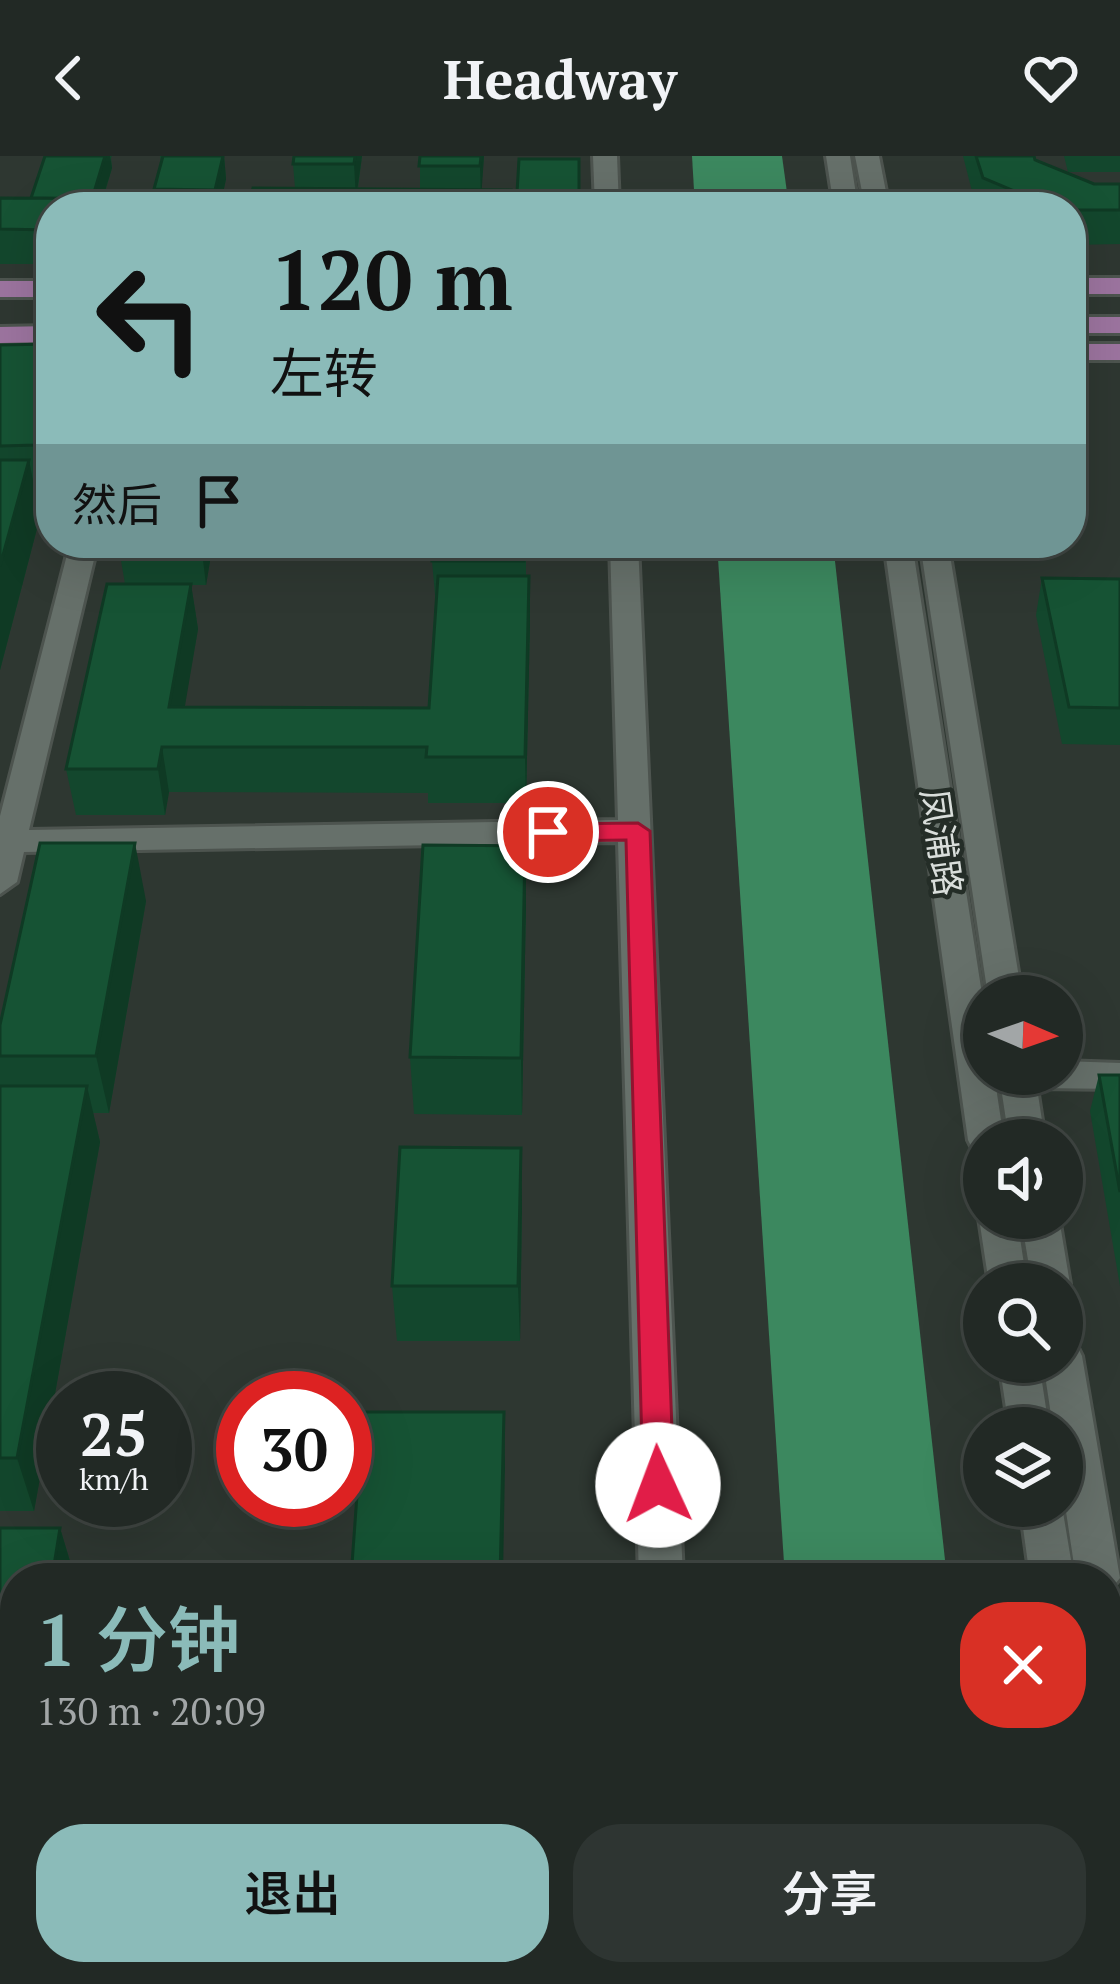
<!DOCTYPE html>
<html lang="zh">
<meta charset="utf-8">
<style>
:root{--surface:#222925;--page:#2e3532;--text:#f1f3f6;--muted:#a2a6a7;--line:#3f4542;--accent:#8bbbb9}
body{margin:0;font-family:"PT Serif","Noto Sans SC",serif;background:var(--page);color:var(--text);height:100vh;display:flex;flex-direction:column;font-size:45px;white-space:nowrap}
*{box-sizing:border-box;margin:0}
p{font-size:39px;color:var(--muted)}
.icon{flex:none;width:66px;height:66px;fill:none;stroke:currentColor;stroke-width:2;stroke-linecap:round;stroke-linejoin:round}
.map{position:relative;flex:1;overflow:hidden}
.drawer{position:absolute;left:0px;top:1407px;width:1122px;height:423px;display:flex;flex-direction:column;background:var(--surface);border-radius:48px 48px 0 0;box-shadow:0 12px 48px #0002,0 0 0 3px var(--line)}
.drawer>*{flex:none}
.hud{position:absolute;left:36px;top:36px;width:1050px;height:366px;border-radius:48px;box-shadow:0 12px 48px #0002,0 0 0 3px var(--line);background:#8bbbb9;color:#111;overflow:hidden}
.needle{width:78px;rotate:92deg}
.buttons{position:absolute;left:963px;top:819px;display:grid;gap:24px}
.buttons a{display:grid;place-items:center;width:120px;height:120px;border-radius:50%;background:var(--surface);box-shadow:0 12px 48px #0002,0 0 0 3px var(--line);font-size:60px}
.speed{position:absolute;left:36px;top:1215px;display:flex;gap:24px;font-size:60px;font-weight:700;text-align:center}
.speed>*{display:grid;place-content:center;width:156px;height:156px;border-radius:50%;background:var(--surface);box-shadow:0 12px 48px #0002,0 0 0 3px var(--line);line-height:1}
.speed small{font-size:30px;font-weight:400}
.speed .limit{border:18px solid #d22;background:#fff;color:#111}
.pin{position:absolute;display:grid;place-items:center;width:102px;height:102px;color:#fff;margin:-51px;border:6px solid #fff;border-radius:50%;box-shadow:0 3px 12px #0007}
.me{position:absolute;width:132px;margin:-66px;rotate:358deg;stroke-linejoin:round;filter:drop-shadow(0 0 9px #0008)}
.turn{display:flex;align-items:center;gap:42px;height:252px;padding:0 36px;font-size:54px}
.turn .icon{width:156px;height:156px;stroke-width:2.5}
.turn b{display:block;font-size:84px;line-height:102px}
.then{display:flex;align-items:center;height:114px;padding:0 36px;background:#0003;gap:24px;font-size:45px}
.round{display:grid;place-items:center;flex:none;width:126px;height:126px;border-radius:48px;background:var(--page)}
.summary{display:flex;align-items:center;justify-content:space-between;height:204px;padding:0 36px}
h1{font-size:72px;font-weight:600;line-height:90px;color:var(--accent)}
.action{display:flex;gap:24px;margin-top:auto;padding:24px 36px}
.action a{flex:1;height:138px;border-radius:48px;background:var(--accent);color:#111;font-size:48px;font-weight:600;line-height:138px;text-align:center}
.action a+a{background:var(--page);color:var(--text)}
header{display:flex;justify-content:space-between;align-items:center;height:156px;padding:0 36px;background:var(--surface);font-size:54px;font-weight:600}
.map>svg:first-child{display:block}
.water{fill:#3c885f}
.lines{fill:none;stroke-linecap:round;stroke-linejoin:round}
.minor-casing{stroke:#4d544f;stroke-width:6}
.major-casing{stroke:#4d544f;stroke-width:6}
.minor{fill:#66706a;fill-rule:evenodd}
.major{fill:#9c749f;fill-rule:evenodd}
.wall{fill:#13472d}
.shaded-wall{fill:#0f3a24}
.building{fill:#165334;stroke:#0f3a24;stroke-width:3}
.route{fill:#e11d48;stroke:#92132f;stroke-width:3}
.labels{text-anchor:middle;dominant-baseline:central;stroke-width:9;stroke-linejoin:round;paint-order:stroke}
.street-label{font-size:36px;fill:#d9dedb;stroke:#242d27}
</style>
<header><svg class="icon" aria-label="back" viewBox="0 0 24 24"><path d="M15 5l-7 7 7 7"/></svg>Headway<svg class="icon" aria-label="heart" viewBox="0 0 24 24"><path d="M12 20l-8-8c-3-5 5-10 8-4 3-6 11-1 8 4z"/></svg></header>
<div class="map">
<svg width="1120" height="1828" viewBox="0 0 1120 1828">
<rect width="100%" height="100%" fill="#2e3731"/>
<!-- water -->
<g class="water">
<path d="M692,0H782L789,51H695Z"/>
<path d="M717,387H833L947,1422H785Z"/>
<path d="M811,1815H990L992,1828H812Z"/>
</g>
<g class="lines">
<defs>
<g id="minor">
<path d="M593,0H617L619,51H595Z"/>
<path d="M826,0H850L858,51H834Z"/>
<path d="M855,0H879L889,51H865Z"/>
<path d="M70,387H98L29,674L618,664L610,387H638L683,1422H639L618,686L24,696L17,726L0,738V660Z"/>
<path d="M884,387H912L984,851V918H994L1004,984H984V997L973,994L968,984Z"/>
<path d="M920,387H948L1022,840H988Z"/>
<path d="M1062,905L1120,907V933L1037,932L1045,984H1009L999,918H1062Z"/>
<path d="M984,1052V1062H1017L1027,1128H989L979,1062Z"/>
<path d="M1021,1062H1059L1070,1128L1065,1139L1062,1128H1032Z"/>
<path d="M1062,1183L1076,1188L1082,1200L1120,1422L1107,1438V1422H1076L1062,1329V1272H1053L1043,1206H1062Z"/>
<path d="M999,1206H1039L1049,1272H1009Z"/>
<path d="M1020,1350H1062L1074,1422H1030Z"/>
<path d="M1107,1461L1120,1466V1583L1107,1578Z"/>
<path d="M1107,1771L1120,1776V1828H1088L1086,1815H1107Z"/>
<rect x="650" y="1815" width="48" height="13"/>
</g>
<g id="major">
<rect x="1071" y="122" width="49" height="16"/>
<rect x="0" y="125" width="51" height="16"/>
<rect x="1071" y="161" width="49" height="16"/>
<path d="M51,170V186L0,187V171Z"/>
<rect x="1071" y="188" width="49" height="16"/>
</g>
</defs>
<!-- minor casing -->
<use href="#minor" class="minor-casing"/>
<!-- major casing -->
<use href="#major" class="major-casing"/>
<!-- minor -->
<use href="#minor" class="minor"/>
<!-- major -->
<use href="#major" class="major"/>
</g>
<!-- wall -->
<g class="wall">
<path d="M45,0H112L111,2L112,12L103,43H155L154,33L161,6L160,0H224L226,23L220,51H51V108H0V42H31Z"/>
<path d="M362,0L358,32L420,33V0H484L481,33L511,34V51H248L295,32L293,8Z"/>
<path d="M963,0H1034L1035,4L1094,28H1120V88L1071,89V51H976Z"/>
<path d="M1064,0H1120V16H1068Z"/>
<path d="M579,3V44L518,51L517,37Z"/>
<path d="M51,188L48,346H37L40,361L0,514V189Z"/>
<path d="M118,387H213L206,429H191L198,473L184,551L429,552L436,450L432,405L433,387H526V420H529L530,465L526,647H428V637L169,636L165,659H76L66,613L125,428Z"/>
<path d="M1042,422L1120,423V589L1062,588L1036,459Z"/>
<path d="M146,745L109,957H93L100,986L34,1355H0V869Z"/>
<path d="M526,747L522,959L414,958L410,901Z"/>
<path d="M1099,919H1120V1130L1090,955Z"/>
<path d="M522,1048L520,1185H397L392,1130Z"/>
<path d="M0,1372H60L75,1422H15V1793H0Z"/>
</g>
<!-- shaded-wall -->
<g class="shaded-wall">
<path d="M105,0H110L112,12L100,51L91,45Z"/>
<path d="M220,0H224L226,23L220,51H217L215,34Z"/>
<path d="M355,0H362L356,42L354,8Z"/>
<path d="M481,0H484L481,44L480,10Z"/>
<path d="M51,229V330L48,346L37,289Z"/>
<path d="M29,304L40,361L0,514V410Z"/>
<path d="M201,387H213L206,429Z"/>
<path d="M529,420L530,465L526,647L525,601Z"/>
<path d="M191,428L198,473L178,591L169,551Z"/>
<path d="M162,591L169,636L165,659L158,613Z"/>
<path d="M135,687L146,745L109,957L96,900Z"/>
<path d="M525,690L526,747L522,959L521,902Z"/>
<path d="M87,930L100,986L34,1355L17,1302Z"/>
<path d="M521,992L522,1048L520,1185L518,1130Z"/>
<path d="M504,1256L505,1310L503,1422H500Z"/>
<path d="M60,1372L75,1422H52Z"/>
<path d="M15,1642V1787L0,1754V1732Z"/>
</g>
<!-- building -->
<g class="building">
<path d="M45,0H105L92,43L31,42Z"/>
<path d="M163,0H223L215,34L154,33Z"/>
<path d="M294,0H355L354,8H293Z"/>
<path d="M420,0H481L480,10H419Z"/>
<path d="M976,0H1034L1035,4L1094,28H1120V54H1071V51H1052L983,22Z"/>
<path d="M519,3H579V38L517,37Z"/>
<path d="M253,32L511,34L510,51H248Z"/>
<path d="M0,42L181,43L179,51H51V74L0,73Z"/>
<path d="M518,43L580,44V51H518Z"/>
<path d="M51,188V229L37,289L0,290V189Z"/>
<path d="M0,304H29L0,410Z"/>
<path d="M433,387H525L524,405H432Z"/>
<path d="M438,420H529L525,601H426L427,591H162L158,613H66L107,428H191L169,551L429,552Z"/>
<path d="M1042,422L1120,423V552L1069,551Z"/>
<path d="M40,687H135L96,900H0V869Z"/>
<path d="M423,689L525,690L521,902L410,901Z"/>
<path d="M1099,919H1120V1036Z"/>
<path d="M0,930H87L17,1302H0Z"/>
<path d="M400,991L521,992L518,1130H392Z"/>
<path d="M363,1256H504L500,1422H351Z"/>
<path d="M0,1372H60L52,1422H15V1642L0,1732Z"/>
<path d="M370,1815H524V1828H369Z"/>
</g>
<!-- route -->
<path class="route" d="M638,667L650,675L674,1329L670,1338H647L643,1329L626,684L548,685L536,676L548,668Z"/>
<g class="labels">
<!-- street labels -->
<g class="street-label">
<text transform="translate(942 686) rotate(82)">凤浦路</text>
</g>
</g>
</svg>
<div class="buttons">
<a><svg class="needle" viewBox="-14 -14 28 28"><path d="M0-13l5 13h-10z" fill="#e53935"/><path d="M0 13l5-13h-10z" fill="#a2a6a7"/></svg></a>
<a><svg class="icon" aria-label="sound" viewBox="0 0 24 24"><path d="M4 9h4l5-4v14l-5-4H4zM17 9q2 3 0 6"/></svg></a>
<a><svg class="icon" aria-label="search" viewBox="0 0 24 24"><circle cx="10" cy="10" r="6"/><path d="M15 15l6 6"/></svg></a>
<a><svg class="icon" aria-label="layers" viewBox="0 0 24 24"><path d="M12 4l9 5-9 5-9-5zM3 14l9 5 9-5"/></svg></a>
</div>
<div class="speed"><div>25<small>km/h</small></div><div class="limit">30</div></div>
<div class="pin" style="left:548px;top:676px;background:#d93025"><svg class="icon" aria-label="arrive" viewBox="0 0 24 24"><path d="M6 21V4h12l-3 4 3 4H6"/></svg></div>
<svg class="me" style="left:658px;top:1329px" viewBox="-20 -20 40 40"><circle r="19" fill="#fff"/><path d="M0-13L10 11 0 6-10 11z" fill="#e11d48"/></svg>
<div class="hud">
<div class="turn"><svg class="icon" aria-label="left" viewBox="0 0 24 24"><path d="M17 20v-9H6M10 6l-5 5 5 5"/></svg><div><b>120 m</b>左转</div></div>
<div class="then">然后<svg class="icon" aria-label="arrive" viewBox="0 0 24 24"><path d="M6 21V4h12l-3 4 3 4H6"/></svg></div>
</div>
<section class="drawer">
<div class="summary"><div><h1>1 分钟</h1><p>130 m · 20:09</p></div><a class="round" style="background:#d93025;color:#fff"><svg class="icon" aria-label="close" viewBox="0 0 24 24"><path d="M6 6l12 12M18 6L6 18"/></svg></a></div>
<div class="action"><a>退出</a><a>分享</a></div>
</section>
</div>
